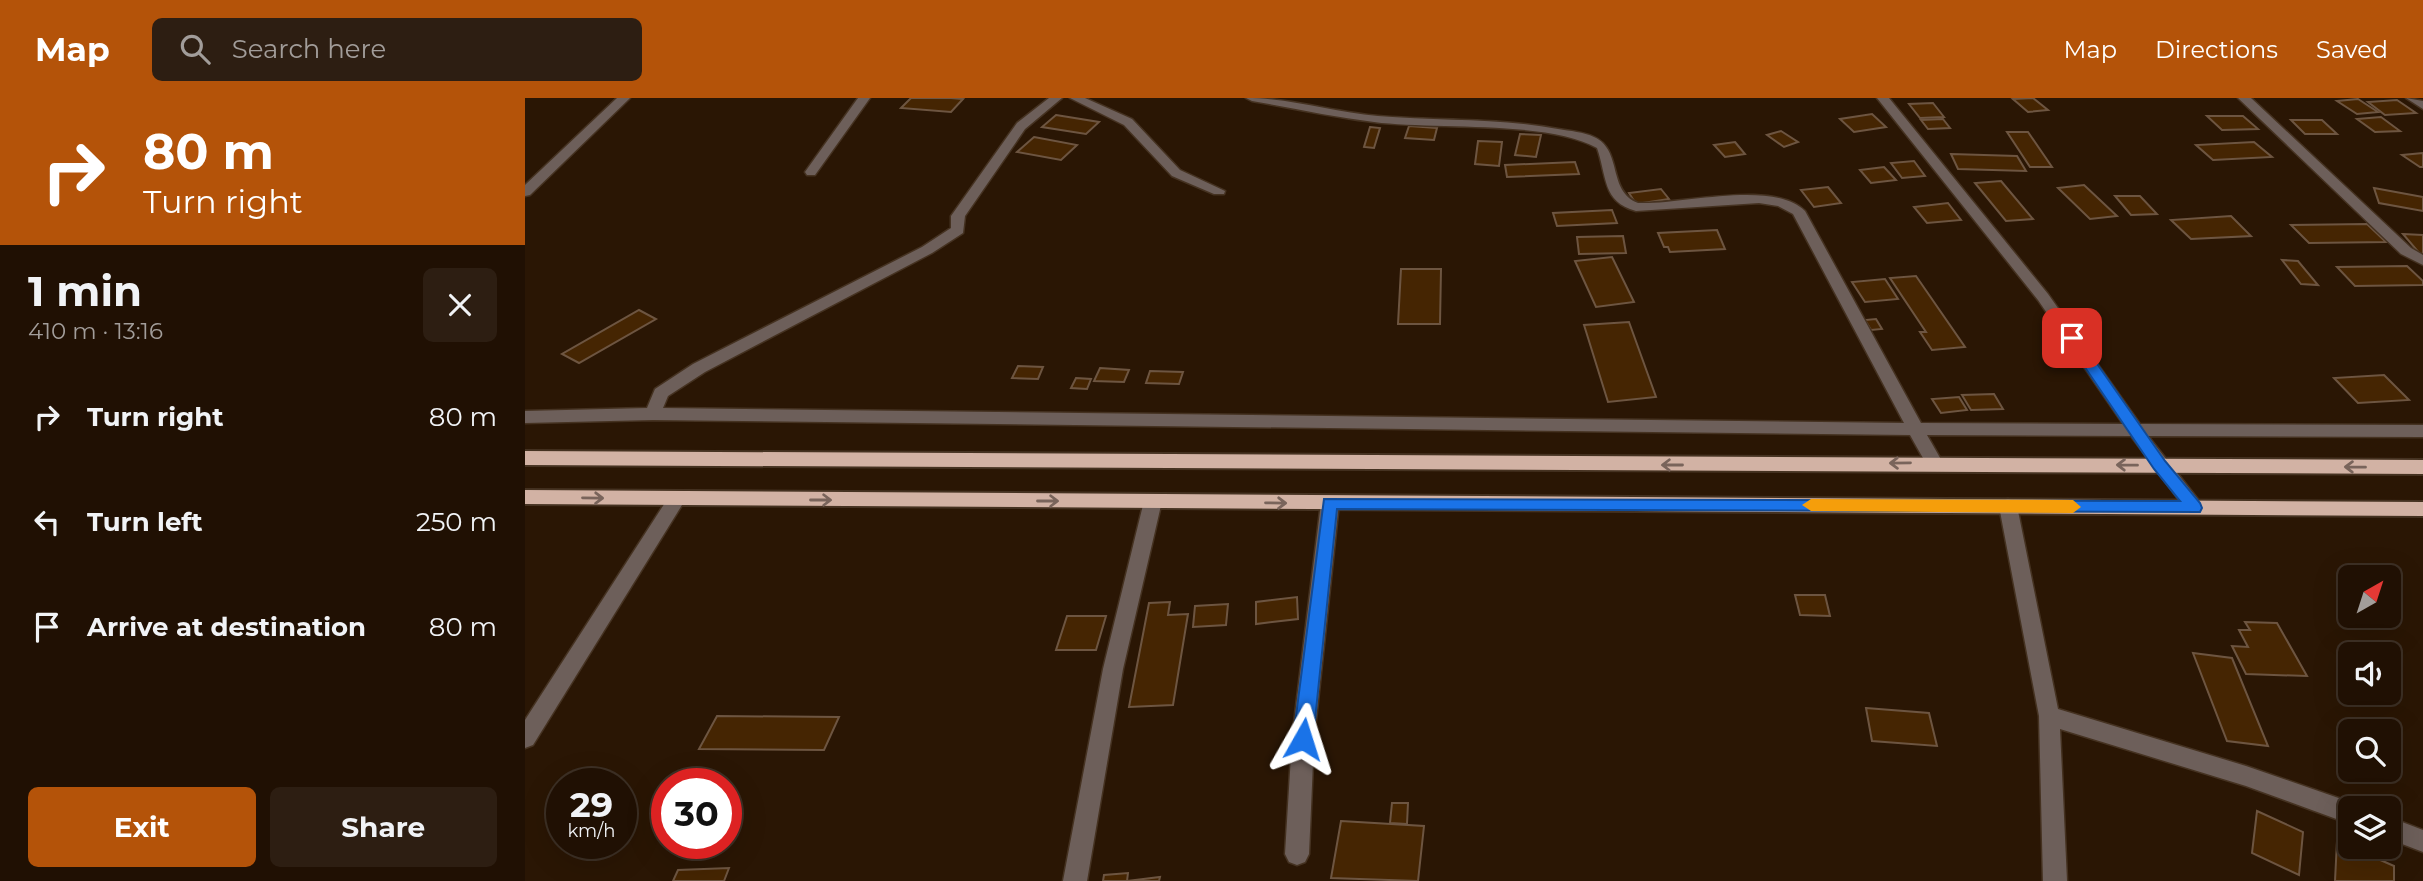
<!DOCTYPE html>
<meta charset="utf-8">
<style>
:root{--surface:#201003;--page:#2d1e12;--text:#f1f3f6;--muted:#a29d9a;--line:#3d3025;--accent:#b45309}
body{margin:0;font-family:Montserrat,sans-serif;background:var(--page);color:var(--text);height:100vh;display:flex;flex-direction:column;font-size:26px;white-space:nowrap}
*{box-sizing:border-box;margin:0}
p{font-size:23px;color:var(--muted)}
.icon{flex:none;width:38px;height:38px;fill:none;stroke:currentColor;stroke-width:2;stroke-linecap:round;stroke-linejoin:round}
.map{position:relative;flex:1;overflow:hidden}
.side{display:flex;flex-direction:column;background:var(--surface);width:525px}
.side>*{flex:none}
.top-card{background:#b45309;color:#fff;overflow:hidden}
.needle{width:46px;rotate:39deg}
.fabs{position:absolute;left:1813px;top:467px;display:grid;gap:14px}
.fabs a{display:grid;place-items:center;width:63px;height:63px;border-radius:10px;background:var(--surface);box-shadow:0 7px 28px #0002,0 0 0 2px var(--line);font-size:35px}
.speed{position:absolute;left:21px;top:670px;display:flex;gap:14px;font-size:35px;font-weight:700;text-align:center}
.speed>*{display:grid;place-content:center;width:91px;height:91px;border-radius:50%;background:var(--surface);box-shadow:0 7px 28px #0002,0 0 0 2px var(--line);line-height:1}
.speed small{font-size:18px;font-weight:400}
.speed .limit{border:10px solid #d22;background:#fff;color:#111}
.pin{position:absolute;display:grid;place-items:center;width:60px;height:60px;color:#fff;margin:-30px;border-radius:14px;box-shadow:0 4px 10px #0006}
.me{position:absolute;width:77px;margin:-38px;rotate:6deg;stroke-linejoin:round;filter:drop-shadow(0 0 5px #0008)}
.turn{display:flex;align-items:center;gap:24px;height:147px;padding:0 28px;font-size:32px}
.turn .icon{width:91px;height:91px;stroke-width:2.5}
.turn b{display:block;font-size:49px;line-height:60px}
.round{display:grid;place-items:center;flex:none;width:74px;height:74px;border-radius:10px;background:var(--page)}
.head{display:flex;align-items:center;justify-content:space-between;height:119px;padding:0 28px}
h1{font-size:42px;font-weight:700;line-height:52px}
.primary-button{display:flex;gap:14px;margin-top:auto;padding:14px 28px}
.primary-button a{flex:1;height:80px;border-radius:10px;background:var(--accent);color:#fff;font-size:28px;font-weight:700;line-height:80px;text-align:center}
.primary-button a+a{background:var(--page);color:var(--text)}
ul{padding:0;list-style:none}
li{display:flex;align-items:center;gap:21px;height:105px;padding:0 28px}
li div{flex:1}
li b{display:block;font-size:26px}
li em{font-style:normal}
header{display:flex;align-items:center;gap:42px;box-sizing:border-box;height:98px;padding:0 35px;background:var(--accent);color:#fff}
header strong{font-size:33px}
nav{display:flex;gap:38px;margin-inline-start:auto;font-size:24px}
.search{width:490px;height:63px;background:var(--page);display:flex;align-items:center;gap:18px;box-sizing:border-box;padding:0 24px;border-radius:10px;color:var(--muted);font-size:26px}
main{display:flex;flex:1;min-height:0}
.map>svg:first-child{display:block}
.building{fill:#452502;stroke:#6d5541;stroke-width:2}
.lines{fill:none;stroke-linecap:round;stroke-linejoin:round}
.minor-casing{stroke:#453221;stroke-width:3}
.trunk-casing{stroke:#453221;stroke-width:4}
.minor{fill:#6d5f5a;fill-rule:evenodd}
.trunk{fill:#d2b2a4;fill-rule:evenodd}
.oneway{stroke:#79645b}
.route{fill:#1a73e8;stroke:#114b97;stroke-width:2}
.slow{fill:#f59e0b}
</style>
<header>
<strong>Map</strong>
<div class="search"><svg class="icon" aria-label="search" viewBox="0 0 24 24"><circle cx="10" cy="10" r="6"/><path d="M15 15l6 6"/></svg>Search here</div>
<nav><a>Map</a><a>Directions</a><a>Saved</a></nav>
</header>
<main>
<section class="side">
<div class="top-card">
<div class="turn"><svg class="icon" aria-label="right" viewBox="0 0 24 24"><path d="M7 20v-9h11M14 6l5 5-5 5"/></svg><div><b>80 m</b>Turn right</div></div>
</div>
<div class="head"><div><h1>1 min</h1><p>410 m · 13:16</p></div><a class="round"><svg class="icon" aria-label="close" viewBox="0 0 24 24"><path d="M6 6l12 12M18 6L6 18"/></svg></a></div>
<ul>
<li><svg class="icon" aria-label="right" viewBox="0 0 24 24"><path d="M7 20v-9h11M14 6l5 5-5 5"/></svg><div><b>Turn right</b></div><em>80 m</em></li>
<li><svg class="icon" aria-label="left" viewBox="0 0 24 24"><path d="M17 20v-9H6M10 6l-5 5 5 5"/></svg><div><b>Turn left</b></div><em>250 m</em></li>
<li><svg class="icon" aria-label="arrive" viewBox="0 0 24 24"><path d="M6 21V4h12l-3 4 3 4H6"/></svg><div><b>Arrive at destination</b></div><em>80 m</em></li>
</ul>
<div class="primary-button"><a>Exit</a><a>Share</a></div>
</section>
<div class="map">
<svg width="1898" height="783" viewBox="0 0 1898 783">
<rect width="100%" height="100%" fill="#2a1604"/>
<!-- building -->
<g class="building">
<path d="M386,0H426L438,1L426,14L376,10Z"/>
<path d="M1508,0L1523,12L1503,14L1488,1Z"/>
<path d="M1833,1L1853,14L1832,16L1812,3Z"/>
<path d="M1872,2L1891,15L1860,17L1843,4Z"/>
<path d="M1408,5L1419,19L1395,20L1384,6Z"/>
<path d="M1347,16L1361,29L1329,34L1315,21Z"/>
<path d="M531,17L574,24L561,36L517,29Z"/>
<path d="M1682,18H1718L1733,31L1697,32Z"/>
<path d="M1856,19L1875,33L1850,34L1832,21Z"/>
<path d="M1418,21L1425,30L1403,31L1396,22Z"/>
<path d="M1766,22H1797L1812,36H1780Z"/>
<path d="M884,28L912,30L909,42L880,40Z"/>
<path d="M845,29L855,30L849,50L839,49Z"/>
<path d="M1256,33L1273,44L1259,49L1242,37Z"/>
<path d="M1482,34H1503L1527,69H1505Z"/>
<path d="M995,36L1016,37L1011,59L990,57Z"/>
<path d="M509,39L552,47L536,62L492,54Z"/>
<path d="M953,43L977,44L974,68L950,66Z"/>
<path d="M1210,44L1220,56L1200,59L1189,47Z"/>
<path d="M1729,44L1747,59L1688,62L1671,47Z"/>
<path d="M1898,55V69H1895L1877,57Z"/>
<path d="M1426,56L1492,58L1501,73L1433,71Z"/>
<path d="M1389,63L1400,78L1377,80L1366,65Z"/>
<path d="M1050,64L1054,76L982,79L980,67Z"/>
<path d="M1359,69L1371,82L1346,85L1335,72Z"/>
<path d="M1476,83L1508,121L1481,123L1450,85Z"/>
<path d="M1559,87L1592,118L1565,121L1533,90Z"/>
<path d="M1303,89L1316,105L1289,109L1276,92Z"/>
<path d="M1849,90L1898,99V113L1854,105Z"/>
<path d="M1136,91L1144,101L1111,106L1104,95Z"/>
<path d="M1590,98H1615L1632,116L1606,117Z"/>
<path d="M1423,105L1436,122L1402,125L1389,109Z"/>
<path d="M1087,112L1092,125L1032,128L1028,115Z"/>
<path d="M1706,118L1726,138L1666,141L1646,122Z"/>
<path d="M1842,126L1861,144L1784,145L1766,127Z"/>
<path d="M1192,132L1200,151L1145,154L1143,149H1139L1133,135Z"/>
<path d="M1878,136L1898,137V157L1895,156Z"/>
<path d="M1098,138L1101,155L1054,156L1052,139Z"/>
<path d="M1087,159L1109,204L1071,209L1050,163Z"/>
<path d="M1757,162L1773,163L1793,187L1776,186Z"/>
<path d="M1882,168L1898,183V187L1830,188L1812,169Z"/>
<path d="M876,171H916L915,226H873Z"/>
<path d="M1391,178L1440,249L1407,252L1395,234H1401L1365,180Z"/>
<path d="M1360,181L1373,201L1340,204L1327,184Z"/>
<path d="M114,212L131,221L54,265L37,256Z"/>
<path d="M1351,221L1357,231L1346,232L1340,222Z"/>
<path d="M1104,224L1131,299L1083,304L1059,227Z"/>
<path d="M493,268L518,269L513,281L487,280Z"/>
<path d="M575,270L604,272L599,284L569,283Z"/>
<path d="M625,273L658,274L654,286L621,285Z"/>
<path d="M1859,277L1884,302L1833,305L1809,280Z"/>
<path d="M551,280L566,281L562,291L546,290Z"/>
<path d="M1469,296L1478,311L1446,312L1437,297Z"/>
<path d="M1434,299L1442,312L1416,315L1407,301Z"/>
<path d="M1270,497H1300L1305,518L1275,517Z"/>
<path d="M772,499L773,521L731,526V504Z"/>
<path d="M645,504L643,517L663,516L648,607L604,609L624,505Z"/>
<path d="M703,506L701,527L668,529L670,508Z"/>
<path d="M542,518H581L571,552H531Z"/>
<path d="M1720,524L1752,525L1782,578L1721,576L1707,548L1723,549L1714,532H1725Z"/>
<path d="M1668,555L1707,560L1743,648L1702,643Z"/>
<path d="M1341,610L1404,615L1412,648L1347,643Z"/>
<path d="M192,618L314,619L299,652L174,651Z"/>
<path d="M867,705H883L882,726L865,725Z"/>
<path d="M1732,713L1778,734L1774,777L1727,755Z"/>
<path d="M816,723L899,728L893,783L806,780Z"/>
<path d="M1812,743L1869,768V783H1810Z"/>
<path d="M204,770L199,783H148L153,772Z"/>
<path d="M603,775L602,783L635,779L634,783H578L579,777Z"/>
</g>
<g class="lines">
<defs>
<g id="minor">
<path d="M92,0H105L5,97L0,98V87Z"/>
<path d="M333,0H345L290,77H282L280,74Z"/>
<path d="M524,0H537L500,31L440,118L438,135L407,155L180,274L143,298L138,310L1379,325L1268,116L1253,108L1234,105L1111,113C1077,104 1082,78 1072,50C1023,22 908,32 849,24C808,19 767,10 727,3L721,0C766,0 808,14 853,18C913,23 974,20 1033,31C1045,33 1059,34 1069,39C1098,52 1082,93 1113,105C1156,107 1247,81 1280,113L1396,325L1598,326L1513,202L1352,0H1364L1523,196L1615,326L1898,327V339L1623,338L1675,404L1678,409L1675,414H1663L1606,338L1402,337L1418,365L1409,371L1403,369L1385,337L128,322L0,325V313L122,310L130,291L168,266L397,149L426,130V118L492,25Z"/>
<path d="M545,0H560L607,21L655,72L700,93L699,96H689L647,78L599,27Z"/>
<path d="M1713,0H1726L1886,150L1898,157V167L1876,156Z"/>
<path d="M1881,0L1898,3V11Z"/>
<path d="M151,395L157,397L160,402L157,407L8,647L0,650V622L145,397Z"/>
<path d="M628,396L634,398L637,403L598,571L562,783H538L578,571L619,403L622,398Z"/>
<path d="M805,398L811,400L814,405L789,641L784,756L780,764L772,767L764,764L760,756L767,641L796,405L799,400Z"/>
<path d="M1483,401L1489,403L1492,408L1533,611L1721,668L1825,704L1834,710H1825V726L1721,688L1535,631L1542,783H1518L1514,618L1474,408L1477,403Z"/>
<path d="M1864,719L1898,732V754L1864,741Z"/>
</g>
<g id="trunk">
<path d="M0,353L1898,362V376L0,367Z"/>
<path d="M0,392L1898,404V418L0,406Z"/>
</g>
</defs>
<!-- minor casing -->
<use href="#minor" class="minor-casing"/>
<!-- trunk casing -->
<use href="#trunk" class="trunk-casing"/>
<!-- minor -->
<use href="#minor" class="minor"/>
<!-- trunk -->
<use href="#trunk" class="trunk"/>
</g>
<!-- one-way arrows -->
<defs><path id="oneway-shaft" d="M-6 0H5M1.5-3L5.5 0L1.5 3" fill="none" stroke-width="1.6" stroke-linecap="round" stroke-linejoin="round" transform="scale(1.75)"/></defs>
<g class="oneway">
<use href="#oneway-shaft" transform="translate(1375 365) rotate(179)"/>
<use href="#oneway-shaft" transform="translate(1147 367) rotate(-180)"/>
<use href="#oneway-shaft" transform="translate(1602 367) rotate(-179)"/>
<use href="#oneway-shaft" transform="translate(1830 369) rotate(-179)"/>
<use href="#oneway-shaft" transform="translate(68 400) rotate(1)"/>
<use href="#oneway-shaft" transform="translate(296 402)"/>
<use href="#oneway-shaft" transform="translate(523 403)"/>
<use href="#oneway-shaft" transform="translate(751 405) rotate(1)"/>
</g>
<!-- route -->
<path class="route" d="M1547,235L1552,237L1640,363L1675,405L1677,410L1675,414L812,411L788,641L785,648L778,650L771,648L768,641L799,401L1655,403L1629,371L1540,240Z"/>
<!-- slow -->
<path class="slow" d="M1286,401L1548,402L1556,409L1548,415L1286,413L1277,407Z"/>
</svg>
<div class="fabs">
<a><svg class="needle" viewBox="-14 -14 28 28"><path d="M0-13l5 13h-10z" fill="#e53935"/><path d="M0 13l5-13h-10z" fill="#a29d9a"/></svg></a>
<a><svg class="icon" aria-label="sound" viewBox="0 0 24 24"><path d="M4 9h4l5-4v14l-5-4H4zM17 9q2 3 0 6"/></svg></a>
<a><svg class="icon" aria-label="search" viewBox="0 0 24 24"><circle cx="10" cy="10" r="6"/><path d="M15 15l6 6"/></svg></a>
<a><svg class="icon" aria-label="layers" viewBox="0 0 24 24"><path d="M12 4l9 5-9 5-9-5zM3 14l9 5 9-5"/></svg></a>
</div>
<div class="speed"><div>29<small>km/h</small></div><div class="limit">30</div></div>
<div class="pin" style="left:1547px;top:240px;background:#d93025"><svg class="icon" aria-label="arrive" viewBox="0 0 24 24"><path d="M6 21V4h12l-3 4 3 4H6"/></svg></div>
<svg class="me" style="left:778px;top:641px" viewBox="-20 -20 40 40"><path d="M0-17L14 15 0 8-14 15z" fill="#1a73e8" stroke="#fff" stroke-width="4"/></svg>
</div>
</main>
